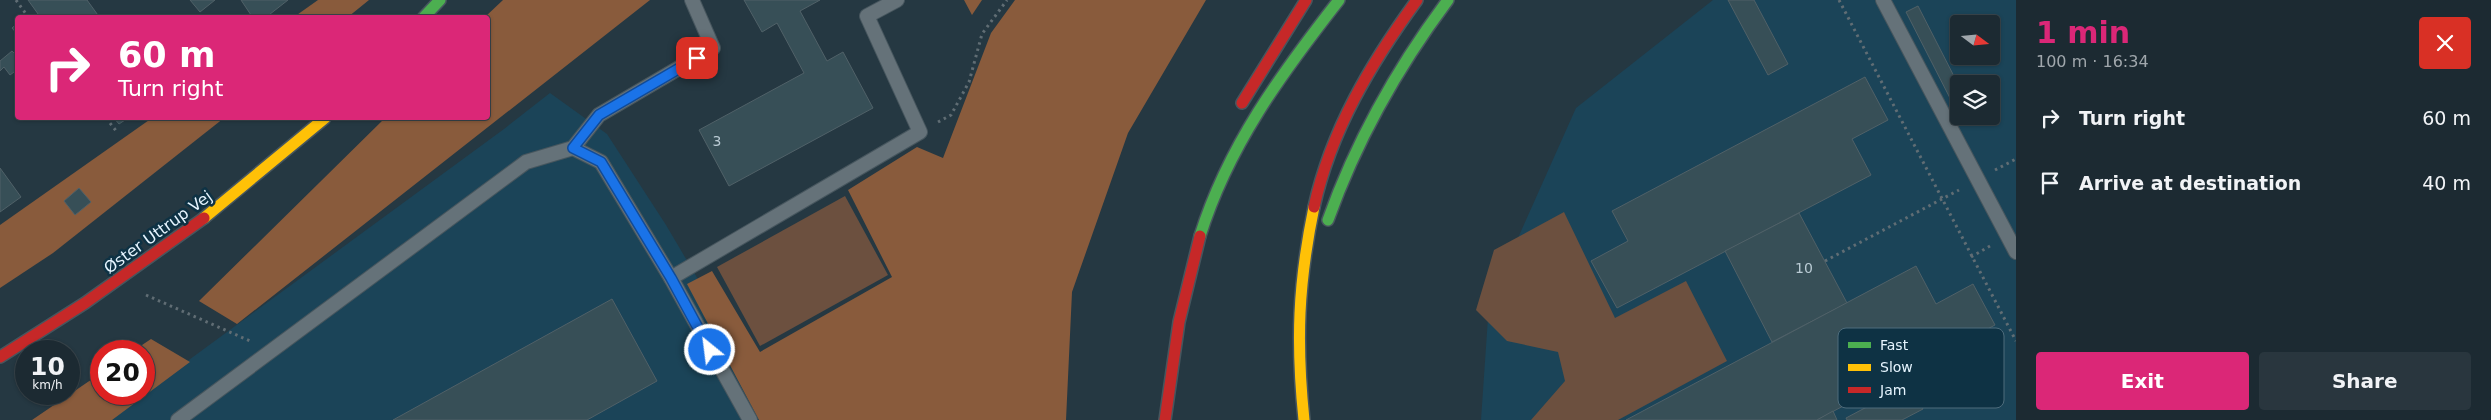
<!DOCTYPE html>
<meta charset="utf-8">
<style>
:root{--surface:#1c2a32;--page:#29363e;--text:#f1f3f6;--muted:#a0a7ac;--line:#3a464d;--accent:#db2777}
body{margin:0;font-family:"DejaVu Sans",sans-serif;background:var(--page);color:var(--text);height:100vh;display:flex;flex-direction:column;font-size:19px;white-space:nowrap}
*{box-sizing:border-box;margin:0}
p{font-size:16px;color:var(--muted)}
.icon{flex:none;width:28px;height:28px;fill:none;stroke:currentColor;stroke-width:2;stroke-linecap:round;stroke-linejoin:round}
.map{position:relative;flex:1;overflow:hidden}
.details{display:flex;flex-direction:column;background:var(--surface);width:475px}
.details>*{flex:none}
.banner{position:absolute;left:15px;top:15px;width:475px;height:105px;border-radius:5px;box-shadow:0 1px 4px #0004,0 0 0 1px var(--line);background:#db2777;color:#fff;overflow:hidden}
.needle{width:32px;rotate:106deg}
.fabs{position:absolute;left:1950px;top:15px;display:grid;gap:10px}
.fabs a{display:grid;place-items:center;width:50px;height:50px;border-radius:5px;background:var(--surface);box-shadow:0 1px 4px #0004,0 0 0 1px var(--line);font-size:25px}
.speed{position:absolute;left:15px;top:340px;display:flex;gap:10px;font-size:25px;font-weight:700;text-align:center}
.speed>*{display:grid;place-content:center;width:65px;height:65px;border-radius:50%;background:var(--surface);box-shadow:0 1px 4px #0004,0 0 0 1px var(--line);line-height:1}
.speed small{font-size:12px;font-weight:400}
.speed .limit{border:8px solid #d22;background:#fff;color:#111}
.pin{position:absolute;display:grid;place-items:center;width:42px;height:42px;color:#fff;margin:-21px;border-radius:10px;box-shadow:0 2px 8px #0006}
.me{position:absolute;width:55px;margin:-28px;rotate:331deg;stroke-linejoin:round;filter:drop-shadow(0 0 4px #0008)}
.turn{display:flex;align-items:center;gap:18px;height:105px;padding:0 20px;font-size:22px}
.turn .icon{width:65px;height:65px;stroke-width:2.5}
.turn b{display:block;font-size:35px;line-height:42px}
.round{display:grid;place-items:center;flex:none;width:52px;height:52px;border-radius:5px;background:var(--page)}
.overview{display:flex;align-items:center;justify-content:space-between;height:85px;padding:0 20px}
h1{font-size:30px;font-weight:600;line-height:38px;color:var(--accent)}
.action{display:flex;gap:10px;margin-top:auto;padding:10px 20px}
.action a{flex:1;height:58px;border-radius:5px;background:var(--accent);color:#fff;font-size:20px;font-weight:600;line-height:58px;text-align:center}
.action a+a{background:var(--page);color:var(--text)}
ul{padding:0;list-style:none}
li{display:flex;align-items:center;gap:15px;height:65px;padding:0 20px}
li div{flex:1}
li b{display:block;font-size:19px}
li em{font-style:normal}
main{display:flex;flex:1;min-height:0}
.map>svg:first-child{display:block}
.built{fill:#1b4458;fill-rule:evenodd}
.green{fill:#6c503f}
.forest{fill:#895b3c}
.building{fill:#374f57;stroke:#506168}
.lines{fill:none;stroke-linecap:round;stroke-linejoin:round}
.lane-casing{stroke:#47565e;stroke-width:16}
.fast-casing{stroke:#47565e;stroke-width:14}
.slow-casing{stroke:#47565e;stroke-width:14}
.jam-casing{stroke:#47565e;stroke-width:14}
.path{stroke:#606d74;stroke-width:3;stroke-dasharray:2.5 4;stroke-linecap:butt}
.lane{stroke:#657279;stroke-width:14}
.fast{stroke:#4caf50;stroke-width:11}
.slow{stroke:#ffc107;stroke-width:11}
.jam{stroke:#c62828;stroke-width:11}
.route-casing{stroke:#114b97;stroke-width:12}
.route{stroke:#1a73e8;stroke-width:9}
.labels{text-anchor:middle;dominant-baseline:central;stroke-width:5;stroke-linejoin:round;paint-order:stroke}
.number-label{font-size:14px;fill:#bacbd4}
.street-label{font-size:16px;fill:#e5f4fe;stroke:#0e3244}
.key{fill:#0e3244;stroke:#4e6c7c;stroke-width:1}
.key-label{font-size:14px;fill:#e5f4fe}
</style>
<main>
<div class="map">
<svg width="2016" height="420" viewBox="0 0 2016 420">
<rect width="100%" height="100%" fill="#253842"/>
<!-- built -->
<g class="built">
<path d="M1713,0H2016V420H1481L1489,303L1576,108ZM1959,24H1991V56H1959ZM1959,84H1991V116H1959Z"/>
<path d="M550,93L607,134L666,225L781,420H107L504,129Z"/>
</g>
<!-- green -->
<g class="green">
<path d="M845,196L888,275L760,346L717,267Z"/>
<path d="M1564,212L1615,318L1686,281L1727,361L1618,420H1531L1565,381L1558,352L1507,341L1476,310L1494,250Z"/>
</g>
<!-- forest -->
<g class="forest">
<path d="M318,0H369L348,17H294Z"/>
<path d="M503,0H650L237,324L199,301L385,118H488V18L485,17Z"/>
<path d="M964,0H982L972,15Z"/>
<path d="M1015,0H1206L1128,133L1072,292L1066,420H759L687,284L712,271L760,352L892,277L848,190L917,147L943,158L991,33Z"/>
<path d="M152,118H224L53,253L0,288V225Z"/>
<path d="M151,339L190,362L112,420H32L101,373V394H144V351H133Z"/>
</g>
<!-- building -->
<g class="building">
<path d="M28,0H87L100,18H41Z"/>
<path d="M190,0H215L200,12Z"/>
<path d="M241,0H288L265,18H253Z"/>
<path d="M744,0H820L800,11L827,61L843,52L873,108L729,186L699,130L804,73L777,23L762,32Z"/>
<path d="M1728,0H1754L1788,64L1768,75Z"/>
<path d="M1918,6L1959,86V101L1953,104L1906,12Z"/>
<path d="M18,23V35L12,28Z"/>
<path d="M12,51L18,57V69L10,75L4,67L0,71V61Z"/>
<path d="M1865,77L1888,120L1852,139L1871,175L1617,308L1591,261L1628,241L1612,211Z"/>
<path d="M114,118H128L119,124Z"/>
<path d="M0,168L21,197L0,212Z"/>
<path d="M79,188L91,202L75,215L64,201Z"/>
<path d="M1799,213L1847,303L1772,342L1725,251Z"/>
<path d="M1916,266L1936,304L1973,284L1995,325L1817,420H1626Z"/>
<path d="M612,299L657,381L587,420H393Z"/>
<path d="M1910,384L1923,409L1902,420H1847L1846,418Z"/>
<path d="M1833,411L1837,420H1817Z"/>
</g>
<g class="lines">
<defs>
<g id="lane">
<path d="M1883,0L2016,252"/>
<path d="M573,148L599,115L713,48L692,0"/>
<path d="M671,278L920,132L867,16L897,0"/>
<path d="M178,420L526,162L573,148L601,162L671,278L750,420"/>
</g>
<g id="fast">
<path d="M423,18L440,0"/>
<path d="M1328,220C1357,139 1397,68 1448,0"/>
<path d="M1200,236C1228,146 1281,74 1339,0"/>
</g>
<g id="slow">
<path d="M204,218L325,118"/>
<path d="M1304,420C1296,342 1298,284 1314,207"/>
</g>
<g id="jam">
<path d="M1242,103L1306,0"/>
<path d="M1314,207C1331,130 1371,63 1417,0"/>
<path d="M0,357L85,303L204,218"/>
<path d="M1165,420L1179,322L1200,236"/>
</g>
</defs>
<!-- lane casing -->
<use href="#lane" class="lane-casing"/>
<!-- fast casing -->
<use href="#fast" class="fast-casing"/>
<!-- slow casing -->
<use href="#slow" class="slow-casing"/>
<!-- jam casing -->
<use href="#jam" class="jam-casing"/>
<!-- path -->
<g class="path">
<path d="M16,0L29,18"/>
<path d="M1839,0L2016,341"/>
<path d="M106,118L117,132"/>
<path d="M938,122L951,115L969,82L982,34L1007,0"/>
<path d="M1995,170L2016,159"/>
<path d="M1971,257L1990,246"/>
<path d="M1825,261L1959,190"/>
<path d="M146,295L250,341"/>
</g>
<!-- lane -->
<use href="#lane" class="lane"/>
<!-- fast -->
<use href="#fast" class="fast"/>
<!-- slow -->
<use href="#slow" class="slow"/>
<!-- jam -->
<use href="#jam" class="jam"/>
</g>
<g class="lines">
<defs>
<path id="route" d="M697,58L599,115L573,148L601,162L671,278L710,350"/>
</defs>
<!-- route casing -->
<use href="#route" class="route-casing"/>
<!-- route -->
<use href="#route" class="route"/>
</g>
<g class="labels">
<!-- number labels -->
<g class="number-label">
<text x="717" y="141">3</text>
<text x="1804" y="268">10</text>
</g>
<!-- street labels -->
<g class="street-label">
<text transform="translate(158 232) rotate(-36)">Øster Uttrup Vej</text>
</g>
</g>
<!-- legend -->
<rect x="1838" y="328" width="166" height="80" rx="8" class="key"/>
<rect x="1848" y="342" width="23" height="6" fill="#4caf50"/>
<rect x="1848" y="364" width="23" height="7" fill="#ffc107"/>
<rect x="1848" y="387" width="23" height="6" fill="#c62828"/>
<g class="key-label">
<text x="1880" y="350">Fast</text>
<text x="1880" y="372">Slow</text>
<text x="1880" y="395">Jam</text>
</g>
</svg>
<div class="fabs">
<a><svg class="needle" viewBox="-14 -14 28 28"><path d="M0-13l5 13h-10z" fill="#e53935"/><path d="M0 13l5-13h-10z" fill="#a0a7ac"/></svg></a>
<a><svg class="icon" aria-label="layers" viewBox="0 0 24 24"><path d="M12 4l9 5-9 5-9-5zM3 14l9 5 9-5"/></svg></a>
</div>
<div class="speed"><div>10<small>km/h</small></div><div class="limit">20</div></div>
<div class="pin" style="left:697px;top:58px;background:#d93025"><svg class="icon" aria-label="arrive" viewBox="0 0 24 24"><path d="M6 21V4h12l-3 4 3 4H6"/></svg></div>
<svg class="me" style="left:710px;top:350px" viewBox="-20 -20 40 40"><circle r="17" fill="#1a73e8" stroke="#fff" stroke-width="3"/><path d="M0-11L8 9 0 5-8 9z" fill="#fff"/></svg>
<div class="banner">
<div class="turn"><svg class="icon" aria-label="right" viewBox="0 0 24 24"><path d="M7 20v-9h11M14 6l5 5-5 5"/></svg><div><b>60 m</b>Turn right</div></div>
</div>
</div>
<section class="details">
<div class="overview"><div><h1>1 min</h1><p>100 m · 16:34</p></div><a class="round" style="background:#d93025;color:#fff"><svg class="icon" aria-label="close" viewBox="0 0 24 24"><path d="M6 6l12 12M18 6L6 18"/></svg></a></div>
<ul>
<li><svg class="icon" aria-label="right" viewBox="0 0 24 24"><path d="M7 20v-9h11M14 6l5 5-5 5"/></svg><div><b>Turn right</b></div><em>60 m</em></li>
<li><svg class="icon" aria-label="arrive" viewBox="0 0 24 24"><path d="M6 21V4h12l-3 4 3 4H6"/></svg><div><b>Arrive at destination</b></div><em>40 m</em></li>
</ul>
<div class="action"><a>Exit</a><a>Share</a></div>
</section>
</main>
